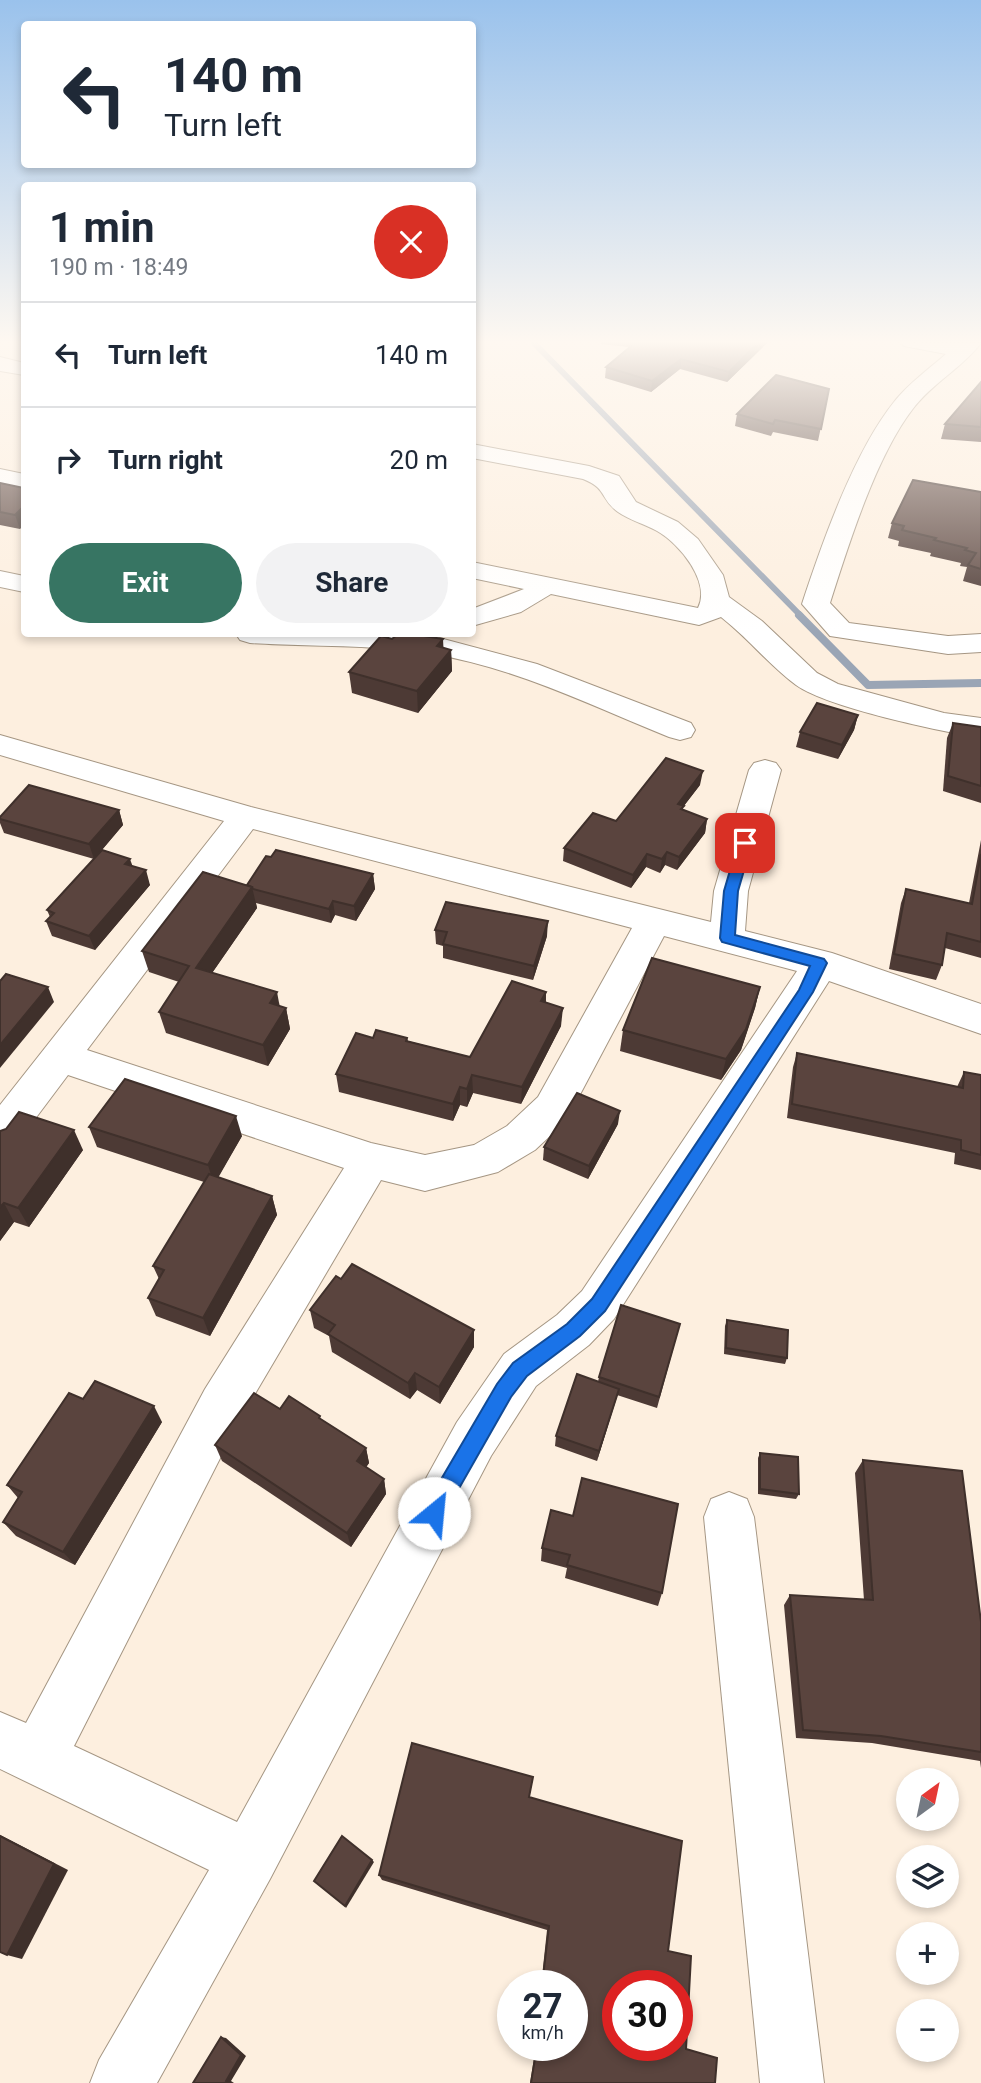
<!DOCTYPE html>
<meta charset="utf-8">
<style>
:root{--surface:#fff;--page:#f2f2f3;--text:#1f2937;--muted:#747a83;--line:#e0e1e3;--accent:#377563}
body{margin:0;font-family:Roboto,sans-serif;background:var(--page);color:var(--text);height:100vh;display:flex;flex-direction:column;font-size:26px;white-space:nowrap}
*{box-sizing:border-box;margin:0}
p{font-size:23px;color:var(--muted)}
.icon{flex:none;width:38px;height:38px;fill:none;stroke:currentColor;stroke-width:2;stroke-linecap:round;stroke-linejoin:round}
.map{position:relative;flex:1;overflow:hidden}
.sheet{position:absolute;left:21px;top:182px;width:455px;height:455px;display:flex;flex-direction:column;background:var(--surface);border-radius:7px;box-shadow:0 4px 10px #0003}
.sheet>*{flex:none}
.hud{position:absolute;left:21px;top:21px;width:455px;height:147px;border-radius:7px;box-shadow:0 4px 10px #0003;background:#fff;color:var(--text);overflow:hidden}
.needle{width:46px;rotate:33deg}
.fabs{position:absolute;left:896px;top:1768px;display:grid;gap:14px}
.fabs a{display:grid;place-items:center;width:63px;height:63px;border-radius:50%;background:var(--surface);box-shadow:0 4px 10px #0003;font-size:35px}
.speed{position:absolute;left:497px;top:1970px;display:flex;gap:14px;font-size:35px;font-weight:700;text-align:center}
.speed>*{display:grid;place-content:center;width:91px;height:91px;border-radius:50%;background:var(--surface);box-shadow:0 4px 10px #0003;line-height:1}
.speed small{font-size:18px;font-weight:400}
.speed .limit{border:10px solid #d22;background:#fff;color:#111}
.pin{position:absolute;display:grid;place-items:center;width:60px;height:60px;color:#fff;margin:-30px;border-radius:14px;box-shadow:0 4px 10px #0006}
.me{position:absolute;width:77px;margin:-38px;rotate:28deg;stroke-linejoin:round;filter:drop-shadow(0 0 5px #0008)}
.turn{display:flex;align-items:center;gap:24px;height:147px;padding:0 28px;font-size:32px}
.turn .icon{width:91px;height:91px;stroke-width:2.5}
.turn b{display:block;font-size:49px;line-height:60px}
.round{display:grid;place-items:center;flex:none;width:74px;height:74px;border-radius:37px;background:var(--page)}
.overview{display:flex;align-items:center;justify-content:space-between;height:119px;padding:0 28px}
h1{font-size:42px;font-weight:700;line-height:52px}
.button{display:flex;gap:14px;margin-top:auto;padding:14px 28px}
.button a{flex:1;height:80px;border-radius:42px;background:var(--accent);color:#fff;font-size:28px;font-weight:700;line-height:80px;text-align:center}
.button a+a{background:var(--page);color:var(--text)}
ul{padding:0;list-style:none}
li{display:flex;align-items:center;gap:21px;height:105px;padding:0 28px;border-top:2px solid var(--line)}
li div{flex:1}
li b{display:block;font-size:26px}
li em{font-style:normal}
.map>svg:first-child{display:block}
.lines{fill:none;stroke-linecap:round;stroke-linejoin:round}
.stream-far1{stroke:#9aa5b5;stroke-width:6}
.stream{stroke:#9aa5b5;stroke-width:8}
.minor-casing{stroke:#a59683;stroke-width:2}
.minor{fill:#fff;fill-rule:evenodd}
.wall{fill:#4d3a35}
.shaded-wall{fill:#3f302b}
.building{fill:#5a443e;stroke:#3f302b;stroke-width:2;fill-rule:evenodd}
.route{fill:#1a73e8;stroke:#114b97;stroke-width:2}
</style>
<div class="map">
<svg width="981" height="2083" viewBox="0 0 981 2083">
<rect width="100%" height="100%" fill="#fdefdf"/>
<g class="lines">
<!-- stream-far1 -->
<path class="stream-far1" d="M533,342L801,616"/>
<!-- stream -->
<path class="stream" d="M799,615L868,685L981,683"/>
<defs>
<g id="minor">
<path d="M900,342L981,343C962,368 931,384 912,410C876,457 848,546 830,603L849,623L948,636L981,634V652L948,654L830,636L802,604C822,543 854,452 894,402C908,384 929,369 946,354L904,346Z"/>
<path d="M0,357L24,363V375L0,371Z"/>
<path d="M472,444L589,466L619,476L636,502L678,522L698,539L723,575L729,597L762,621L817,673L838,684L944,713L981,718V738C940,731 828,708 796,685C769,665 748,638 721,617L699,625L551,594L521,612L472,626V609L524,589L472,578V562L698,608C711,582 680,544 657,531C645,524 629,520 618,512C599,498 608,489 583,479L472,458Z"/>
<path d="M0,469L24,474V488L0,483Z"/>
<path d="M0,571L24,576V592L0,587Z"/>
<path d="M236,634H409L432,636L537,664L691,723L695,730L691,737L680,740L669,737C592,706 514,667 432,654C372,644 310,647 250,643L240,640Z"/>
<path d="M0,735L251,807L711,922L714,891L749,770L754,763L765,760L776,763L781,770L748,891L745,931L832,953L981,1004V1034L829,981L614,1319L589,1345L536,1386L491,1456L270,1879L157,2083H90L99,2060L209,1870L0,1769V1712L26,1723L205,1389L344,1168L68,1075L14,1147L0,1152V1105L224,821L0,755ZM253,829L632,928L538,1097L507,1126L474,1145L425,1155L371,1143L87,1050ZM664,936L797,971L582,1291L557,1315L504,1354L457,1422L237,1822L74,1746L239,1421L381,1180L425,1191L498,1172L535,1150L566,1121Z"/>
<path d="M729,1492L747,1499L754,1517L824,2083H760L704,1517L711,1499Z"/>
</g>
</defs>
<!-- minor casing -->
<use href="#minor" class="minor-casing"/>
<!-- minor -->
<use href="#minor" class="minor"/>
</g>
<!-- wall -->
<g class="wall">
<path d="M601,342H768L727,382L680,369L651,392L605,378L606,367L629,347L601,344Z"/>
<path d="M981,382V442L941,439L945,424Z"/>
<path d="M829,389L818,441L773,432L771,436L735,426L737,414Z"/>
<path d="M0,483L24,488L20,529L0,525Z"/>
<path d="M981,492V586L963,581L967,567L960,566L961,563L930,556L931,553L898,546L899,541L888,538L892,523Z"/>
<path d="M392,639H443V648L451,650L452,671L418,713L352,693L349,672Z"/>
<path d="M858,715L854,730L838,759L796,747L800,732Z"/>
<path d="M953,723L981,727V803L943,791L947,738Z"/>
<path d="M700,785L683,807V810L707,819L705,833L677,870L665,865L660,873L646,867L631,888L563,861L564,848L616,821Z"/>
<path d="M119,810L123,825L102,850L132,866L150,885L95,950L52,936L46,921L50,917L47,910L94,859L4,833L0,823V817Z"/>
<path d="M981,840V958L945,948L942,965L936,980L889,969L901,903L906,889L969,903Z"/>
<path d="M373,874L375,889L356,921L335,915L331,923L256,903L257,908L212,973L280,1006L286,1008L290,1029L268,1066L166,1033L159,1012L179,982L149,972L142,951L247,885Z"/>
<path d="M435,930L547,936L533,980L443,958V946L436,944Z"/>
<path d="M760,987L755,1008L741,1050L721,1080L620,1051L623,1030Z"/>
<path d="M546,992V1003L561,1026L521,1104L473,1093L467,1107L460,1105L453,1121L339,1092L336,1074L373,1038H407L408,1041L470,1057Z"/>
<path d="M797,1053L957,1087L964,1072L981,1075V1170L954,1164L955,1153L787,1118L793,1067Z"/>
<path d="M618,1124L588,1179L543,1160L544,1147Z"/>
<path d="M89,1127L242,1136L218,1177L272,1196L277,1215L210,1336L156,1316L148,1298L159,1279L153,1266L204,1182L97,1147Z"/>
<path d="M0,1131L83,1150L29,1227L14,1222L0,1241Z"/>
<path d="M341,1279L474,1330V1347L440,1404L417,1390L410,1399L332,1352L329,1336L314,1328L310,1310Z"/>
<path d="M727,1320L787,1358L785,1364L724,1354L725,1326Z"/>
<path d="M680,1324L657,1408L617,1395L597,1461L555,1446L556,1436L598,1382L599,1377Z"/>
<path d="M83,1399L162,1422L75,1565L16,1536L3,1522L18,1498L7,1485Z"/>
<path d="M280,1409L321,1419L366,1448L369,1463L366,1467L384,1479L386,1494L351,1547L222,1461L215,1445Z"/>
<path d="M760,1453L799,1494L796,1499L758,1494V1458Z"/>
<path d="M863,1460L981,1622V1768L980,1761L872,1743L796,1738L784,1605L790,1595L864,1600L855,1473Z"/>
<path d="M573,1516L662,1593L658,1606L565,1578L567,1568L541,1561L542,1548Z"/>
<path d="M529,1797L668,1951L686,2049L715,2083H530L536,2046H572V1986H541L547,1930L382,1880L379,1875Z"/>
</g>
<!-- shaded-wall -->
<g class="shaded-wall">
<path d="M759,342H768L727,382L729,372Z"/>
<path d="M681,359L680,369L651,392L652,381Z"/>
<path d="M24,506V525L20,529L15,515Z"/>
<path d="M443,639L444,659L451,650L452,671L418,713L417,691L437,646Z"/>
<path d="M858,715L854,730L838,759L842,745Z"/>
<path d="M703,771L700,785L683,807L682,819L678,804Z"/>
<path d="M119,810L123,825L94,859L89,844Z"/>
<path d="M707,819L705,833L677,870L679,857Z"/>
<path d="M667,852L665,865L660,873L662,859Z"/>
<path d="M647,854L646,867L631,888L633,875Z"/>
<path d="M130,859L135,873L125,864Z"/>
<path d="M146,870L150,885L95,950L89,936Z"/>
<path d="M373,874L375,889L356,921L354,906Z"/>
<path d="M252,887L257,908L201,989L196,968Z"/>
<path d="M333,901L335,915L331,923L329,909Z"/>
<path d="M548,921L547,936L533,980L534,966Z"/>
<path d="M48,987L54,1002L0,1068V1045Z"/>
<path d="M760,987L755,1008L741,1050L721,1080L726,1059Z"/>
<path d="M277,992L281,1013L270,1003Z"/>
<path d="M546,992L545,1010L541,1001Z"/>
<path d="M286,1008L290,1029L268,1066L263,1045Z"/>
<path d="M563,1008L561,1026L521,1104L522,1087Z"/>
<path d="M472,1075L473,1093L467,1107V1089Z"/>
<path d="M460,1087V1105L453,1121V1104Z"/>
<path d="M620,1111L618,1124L588,1179L589,1166Z"/>
<path d="M236,1116L242,1136L214,1185L208,1165Z"/>
<path d="M74,1130L83,1150L29,1227L18,1208Z"/>
<path d="M272,1196L277,1215L210,1336L203,1318Z"/>
<path d="M4,1203L14,1222L0,1241V1207Z"/>
<path d="M474,1330V1347L440,1404L439,1387Z"/>
<path d="M415,1373L417,1390L410,1399L408,1383Z"/>
<path d="M619,1389L616,1400L597,1461L599,1451Z"/>
<path d="M154,1406L162,1422L75,1565L63,1552Z"/>
<path d="M366,1448L369,1463L360,1476L357,1461Z"/>
<path d="M384,1479L386,1494L351,1547L347,1533Z"/>
<path d="M0,1835L68,1870L22,1959L7,1955Z"/>
<path d="M372,1860L374,1862L346,1908L345,1906Z"/>
<path d="M221,2037L226,2038L246,2056L231,2081L234,2083H228L226,2081Z"/>
</g>
<!-- building -->
<g class="building">
<path d="M636,342H759L729,372L681,359L652,381L606,367Z"/>
<path d="M776,375L829,389L821,429L775,420L773,424L737,414Z"/>
<path d="M981,382V427L945,424Z"/>
<path d="M913,480L981,492V569L968,565L976,553L965,550L967,548L934,540L936,538L902,530L904,526L892,523Z"/>
<path d="M0,483L24,488V506L15,515L0,512Z"/>
<path d="M398,634H411L443,639L437,646L451,650L417,691L349,672L381,636L392,639Z"/>
<path d="M817,703L858,715L842,745L800,732Z"/>
<path d="M953,723L981,727V786L948,776Z"/>
<path d="M666,758L703,771L678,804L684,806L681,809L707,819L679,857L667,852L662,859L647,854L633,875L564,848L593,813L616,821Z"/>
<path d="M29,785L119,810L89,844L0,819V817Z"/>
<path d="M102,850L130,859L125,864L146,870L89,936L46,921L54,913L47,910Z"/>
<path d="M276,850L373,874L354,906L333,901L329,909L253,889L252,887L247,885L266,856L271,857Z"/>
<path d="M981,854V942L947,933L942,965L894,954L906,889L972,904Z"/>
<path d="M203,872L252,887L196,968L277,992L270,1003L286,1008L263,1045L159,1012L189,966L142,951Z"/>
<path d="M446,902L548,921L534,966L443,944L447,932L435,930Z"/>
<path d="M652,958L760,987L746,1029L726,1059L623,1030Z"/>
<path d="M6,974L48,987L0,1045V981Z"/>
<path d="M512,981L546,992L541,1001L563,1008L522,1087L472,1075L467,1089L460,1087L453,1104L336,1074L356,1033L373,1038L376,1030L407,1038L406,1041L470,1057Z"/>
<path d="M797,1053L963,1088L964,1072L981,1075V1155L961,1150V1140L792,1104Z"/>
<path d="M125,1079L236,1116L208,1165L89,1127Z"/>
<path d="M577,1093L620,1111L589,1166L544,1147Z"/>
<path d="M19,1112L74,1130L18,1208L4,1203L0,1207V1131L6,1129Z"/>
<path d="M209,1174L272,1196L203,1318L148,1298L164,1270L153,1266Z"/>
<path d="M352,1264L474,1330L439,1387L415,1373L408,1383L328,1334L335,1325L310,1310L336,1276L341,1279Z"/>
<path d="M621,1305L680,1324L659,1397L599,1377Z"/>
<path d="M727,1320L788,1330L787,1358L726,1348Z"/>
<path d="M577,1374L619,1389L599,1451L556,1436Z"/>
<path d="M95,1381L154,1406L63,1552L3,1522L22,1492L7,1485L69,1393L83,1399Z"/>
<path d="M254,1393L280,1409L289,1396L320,1416L319,1418L366,1448L357,1461L384,1479L347,1533L215,1445Z"/>
<path d="M760,1453L798,1457L799,1494L760,1489Z"/>
<path d="M863,1460L962,1471L981,1622V1752L881,1736L803,1730L790,1595L873,1600Z"/>
<path d="M582,1478L678,1504L662,1593L567,1565L570,1555L542,1548L551,1510L573,1516Z"/>
<path d="M412,1743L533,1777L529,1797L682,1841L668,1951L691,1956L686,2049L717,2058L715,2083H531L537,2046H572V1986H542L549,1926L379,1875ZM618,1986H677V2046H618Z"/>
<path d="M0,1836L54,1864L7,1955L0,1952Z"/>
<path d="M342,1836L372,1860L345,1906L314,1881Z"/>
<path d="M221,2037L241,2055L226,2081L228,2083H193Z"/>
</g>
<!-- sky -->
<linearGradient id="sky" x2="0" y2="1"><stop stop-color="#9ac2ec"/><stop offset="0.54" stop-color="#fef8f1"/><stop offset="1" stop-color="#fef8f1" stop-opacity="0"/></linearGradient>
<rect width="981" height="633" fill="url(#sky)"/>
<!-- route -->
<path class="route" d="M745,838L752,843L738,891L735,935L824,959L827,963L813,992L605,1311L580,1336L527,1376L511,1397L441,1520L434,1523L426,1520L423,1513L426,1505L497,1384L513,1363L567,1324L592,1299L799,990L810,966L722,942L720,938L724,891L738,843Z"/>
</svg>
<div class="fabs">
<a><svg class="needle" viewBox="-14 -14 28 28"><path d="M0-13l5 13h-10z" fill="#e53935"/><path d="M0 13l5-13h-10z" fill="#747a83"/></svg></a>
<a><svg class="icon" aria-label="layers" viewBox="0 0 24 24"><path d="M12 4l9 5-9 5-9-5zM3 14l9 5 9-5"/></svg></a>
<a>+</a>
<a>−</a>
</div>
<div class="speed"><div>27<small>km/h</small></div><div class="limit">30</div></div>
<div class="pin" style="left:745px;top:843px;background:#d93025"><svg class="icon" aria-label="arrive" viewBox="0 0 24 24"><path d="M6 21V4h12l-3 4 3 4H6"/></svg></div>
<svg class="me" style="left:434px;top:1513px" viewBox="-20 -20 40 40"><circle r="19" fill="#fff"/><path d="M0-13L10 11 0 6-10 11z" fill="#1a73e8"/></svg>
<div class="hud">
<div class="turn"><svg class="icon" aria-label="left" viewBox="0 0 24 24"><path d="M17 20v-9H6M10 6l-5 5 5 5"/></svg><div><b>140 m</b>Turn left</div></div>
</div>
<section class="sheet">
<div class="overview"><div><h1>1 min</h1><p>190 m · 18:49</p></div><a class="round" style="background:#d93025;color:#fff"><svg class="icon" aria-label="close" viewBox="0 0 24 24"><path d="M6 6l12 12M18 6L6 18"/></svg></a></div>
<ul>
<li><svg class="icon" aria-label="left" viewBox="0 0 24 24"><path d="M17 20v-9H6M10 6l-5 5 5 5"/></svg><div><b>Turn left</b></div><em>140 m</em></li>
<li><svg class="icon" aria-label="right" viewBox="0 0 24 24"><path d="M7 20v-9h11M14 6l5 5-5 5"/></svg><div><b>Turn right</b></div><em>20 m</em></li>
</ul>
<div class="button"><a>Exit</a><a>Share</a></div>
</section>
</div>
